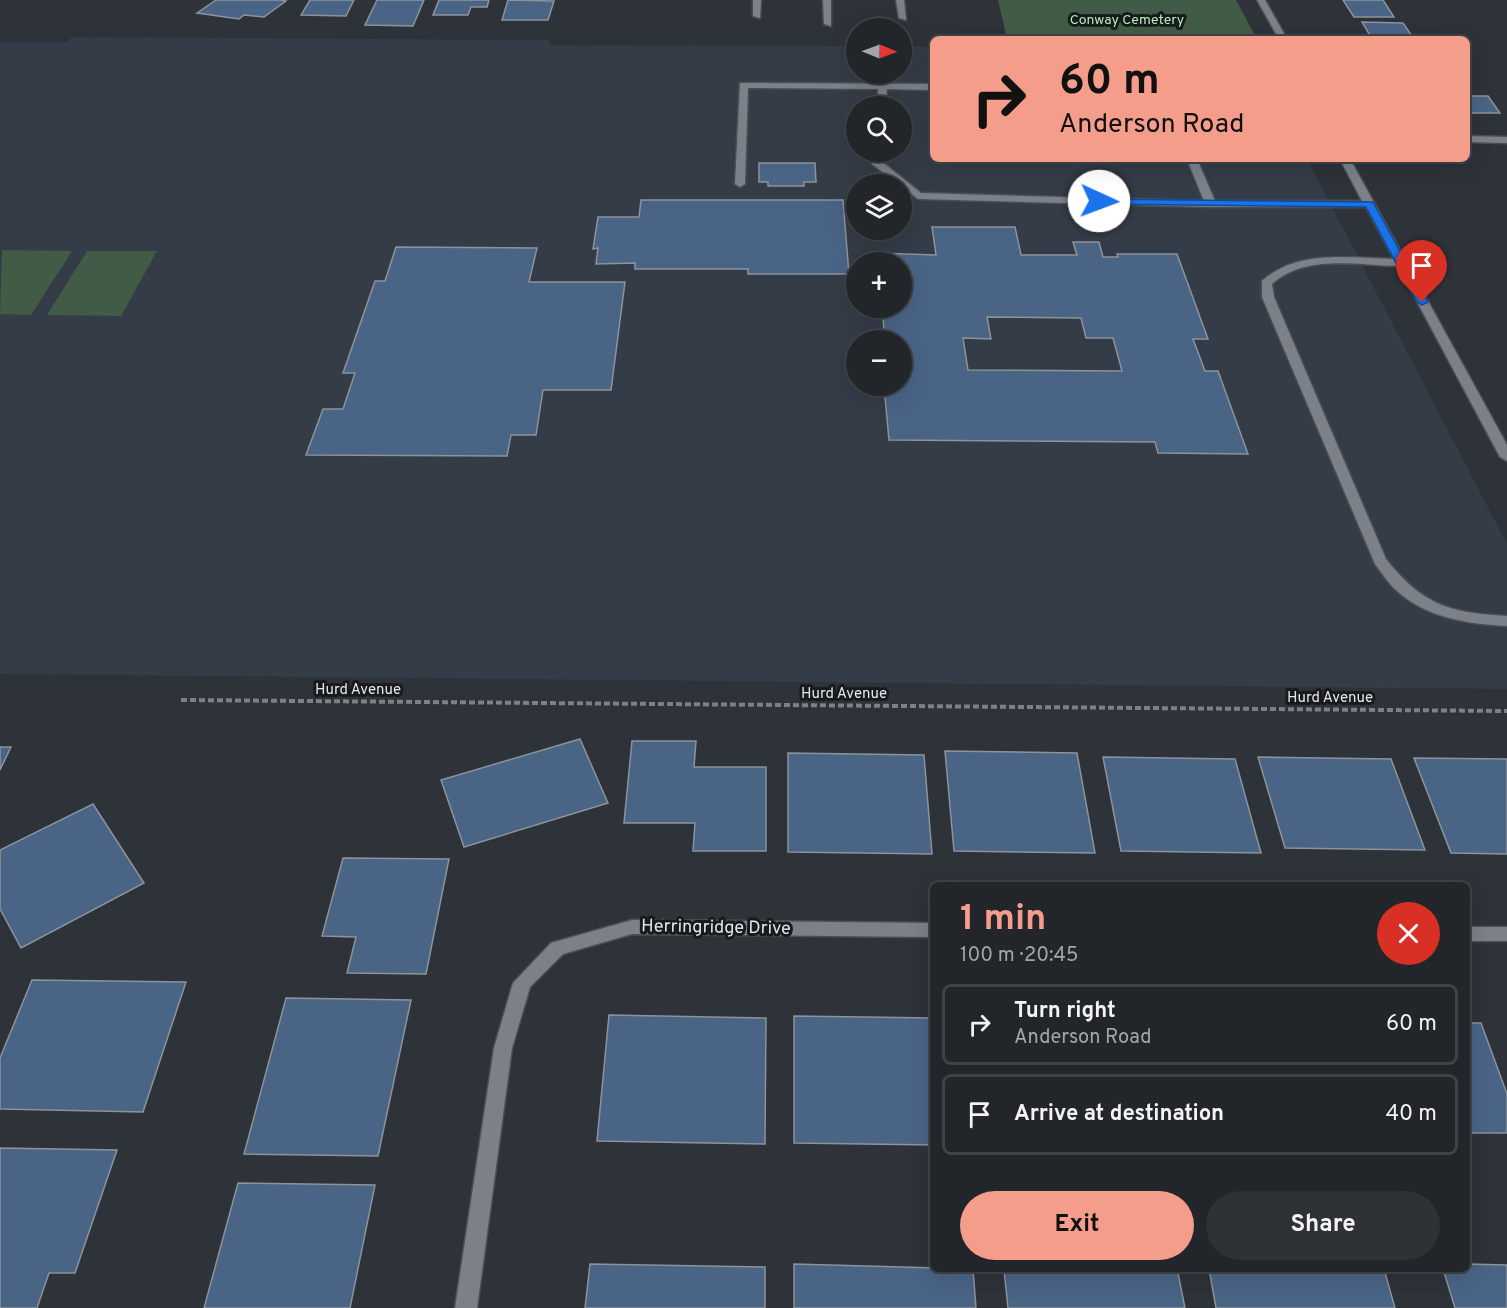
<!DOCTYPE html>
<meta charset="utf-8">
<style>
:root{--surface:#22262b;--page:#2e3237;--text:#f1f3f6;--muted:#a2a5a9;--line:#3f4347;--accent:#f49d8b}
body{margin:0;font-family:Overpass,sans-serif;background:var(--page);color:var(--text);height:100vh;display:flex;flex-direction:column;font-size:22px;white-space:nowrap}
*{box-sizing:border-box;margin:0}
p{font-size:20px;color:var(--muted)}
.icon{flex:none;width:33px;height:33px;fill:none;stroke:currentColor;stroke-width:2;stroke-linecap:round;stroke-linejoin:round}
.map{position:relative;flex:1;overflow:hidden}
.details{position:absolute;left:930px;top:882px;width:540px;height:390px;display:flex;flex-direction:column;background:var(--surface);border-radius:9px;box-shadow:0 6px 24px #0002,0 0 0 2px var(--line)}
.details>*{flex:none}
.guide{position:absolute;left:930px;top:36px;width:540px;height:126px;border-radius:9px;box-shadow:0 6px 24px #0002,0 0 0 2px var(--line);background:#f49d8b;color:#111;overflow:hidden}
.needle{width:39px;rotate:91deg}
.buttons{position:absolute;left:846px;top:18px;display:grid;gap:12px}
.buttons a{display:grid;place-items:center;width:66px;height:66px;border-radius:50%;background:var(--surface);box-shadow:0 6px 24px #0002,0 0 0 2px var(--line);font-size:30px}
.pin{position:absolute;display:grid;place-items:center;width:51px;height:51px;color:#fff;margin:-62px -26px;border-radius:50% 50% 50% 0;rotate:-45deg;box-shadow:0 0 6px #0007}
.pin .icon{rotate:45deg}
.me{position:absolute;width:66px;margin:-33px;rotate:92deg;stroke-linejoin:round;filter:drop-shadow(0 0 4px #0008)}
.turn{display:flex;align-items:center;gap:21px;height:126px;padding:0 30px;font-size:27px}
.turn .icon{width:78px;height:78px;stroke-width:2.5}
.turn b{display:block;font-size:42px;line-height:51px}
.round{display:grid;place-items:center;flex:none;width:63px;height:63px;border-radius:32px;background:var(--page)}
.headline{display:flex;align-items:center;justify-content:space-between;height:102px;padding:0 30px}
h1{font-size:36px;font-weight:700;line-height:45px;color:var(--accent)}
.button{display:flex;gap:12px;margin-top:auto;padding:12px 30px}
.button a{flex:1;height:69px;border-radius:36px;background:var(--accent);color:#111;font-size:24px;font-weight:700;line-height:69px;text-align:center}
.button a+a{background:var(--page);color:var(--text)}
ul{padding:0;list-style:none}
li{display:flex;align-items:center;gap:18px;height:81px;margin:0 12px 9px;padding:0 18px;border:3px solid var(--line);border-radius:9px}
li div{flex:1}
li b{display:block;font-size:22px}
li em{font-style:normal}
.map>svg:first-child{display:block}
.built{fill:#343c47;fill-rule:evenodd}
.green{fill:#425b46}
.building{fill:#4a6486;stroke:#8d939a;stroke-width:1.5;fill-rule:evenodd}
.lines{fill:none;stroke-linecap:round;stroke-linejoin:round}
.minor-casing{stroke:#4b4f54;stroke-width:3}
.path{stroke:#7d8086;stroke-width:4;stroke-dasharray:6 3;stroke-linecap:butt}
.minor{fill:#7c8189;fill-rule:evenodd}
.route{fill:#1a73e8;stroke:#114b97;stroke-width:1.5}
.labels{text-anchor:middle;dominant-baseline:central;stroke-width:6;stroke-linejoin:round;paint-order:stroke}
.far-park-label{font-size:14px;fill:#b1eebb;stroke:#181a1d}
.street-label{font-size:15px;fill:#e2e5e9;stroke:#181a1d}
.near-street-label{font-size:18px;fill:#e2e5e9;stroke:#181a1d}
</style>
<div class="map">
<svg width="1507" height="1308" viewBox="0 0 1507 1308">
<rect width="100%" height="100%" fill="#2e3239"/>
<!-- built -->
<path class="built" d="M72,37L550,40L549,45L856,46V74H902V46L933,47V159H1307L1507,544V689L0,674V42H67ZM856,106H902V152H856ZM856,184H902V230H856ZM856,262H902V308H856ZM856,340H902V386H856Z"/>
<!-- green -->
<g class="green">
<path d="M998,0H1236L1257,39H1007Z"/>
<path d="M2,250L72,251L31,315L0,314Z"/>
<path d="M87,251H157L121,316L47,315Z"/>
</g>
<!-- building -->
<g class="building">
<path d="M216,0H280L286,1L264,17L244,15L239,19L197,13Z"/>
<path d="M310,0H354L346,16L301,15Z"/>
<path d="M377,0H424L413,26L365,25Z"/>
<path d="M439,0H489L487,7H471L468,15H433Z"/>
<path d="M508,0L554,1L548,20H502Z"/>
<path d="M1343,0H1383L1394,17H1354Z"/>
<path d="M1362,22L1403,23L1414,39H1372Z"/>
<path d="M1467,96H1488L1500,113H1467Z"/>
<path d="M759,163H815L816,182H804V186H768V182H759Z"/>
<path d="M641,200H843L849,274H748V269H635V263L596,264L598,248L593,249L598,217H639Z"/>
<path d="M932,227H1015L1021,255H1077L1073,242H1099L1103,257H1118L1117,254H1177L1208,339H1193L1205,371H1218L1248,454L1158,453L1155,442L889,440L884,386H902V340H885L882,308H902V262H877L876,253L936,255ZM987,317L1081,318L1086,338H1113L1122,371L968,370L963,338L991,339Z"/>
<path d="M396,247L537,248L529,282H625L611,390H543L536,435H511L507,456L306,455L323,409H343L355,373H343L375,281H385Z"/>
<path d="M580,739L608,803L464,847L441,780Z"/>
<path d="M632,741H696L694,767H766V851H693L695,823H624Z"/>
<path d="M0,747H11L0,770Z"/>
<path d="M945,751L1077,753L1095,853L954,851Z"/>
<path d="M788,753L924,755L932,854L788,852Z"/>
<path d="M1103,757L1235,759L1261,853L1121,851Z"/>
<path d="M1258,757L1391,759L1425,850L1285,848Z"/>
<path d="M1414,758L1507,759V854L1451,853Z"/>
<path d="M93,804L144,883L21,948L0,909V850Z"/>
<path d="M343,858L449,859L426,974L347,973L356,937L322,936Z"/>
<path d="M32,980L186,982L143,1112L0,1109V1058Z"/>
<path d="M286,998L411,1000L378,1156L244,1154Z"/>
<path d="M609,1015L766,1018L765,1144L597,1141Z"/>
<path d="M794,1016L933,1018V1145L794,1143Z"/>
<path d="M1467,1023H1481L1507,1094V1133H1467Z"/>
<path d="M0,1148L117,1150L75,1273H49L37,1308H0Z"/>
<path d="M238,1183L375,1185L350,1308H204Z"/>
<path d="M590,1264L765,1267V1308H585Z"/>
<path d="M794,1264L973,1269L976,1308H794Z"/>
<path d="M1467,1264L1507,1265V1308H1455L1443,1269H1467Z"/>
<path d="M1209,1269H1384L1395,1308H1216Z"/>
<path d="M1004,1270L1178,1273L1185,1308H1008Z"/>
</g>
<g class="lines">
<defs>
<g id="minor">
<path d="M753,0H761L760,18L753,16Z"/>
<path d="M823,0H831V26L824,24Z"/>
<path d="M896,0H904L906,20L899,18Z"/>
<path d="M1257,0H1265L1287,39H1279Z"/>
<path d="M740,83L933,84V90L887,89L886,106H877L878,89L748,88L745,184L740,187L735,184Z"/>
<path d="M1467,136L1507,137V143L1467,142Z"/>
<path d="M872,152H882L881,161L921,193L1204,201L1187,159H1197L1215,201H1362L1340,159H1350L1507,445V461L1500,457L1398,266C1356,265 1305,254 1272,284L1274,297L1386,559C1422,605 1450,613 1507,616V626C1468,624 1426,618 1396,590C1388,583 1382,573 1375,564L1262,297V281C1298,249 1349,258 1394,259L1366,207H1211L918,199L872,164Z"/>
<path d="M632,920L933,923V937L632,934L563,954L530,987L512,1048L477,1308H455L494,1048L513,983L551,943Z"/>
<rect x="1467" y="927" width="40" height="14"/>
</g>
</defs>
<!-- minor casing -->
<use href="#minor" class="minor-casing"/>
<!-- path -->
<path class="path" d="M181,700L1507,711"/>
<!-- minor -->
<use href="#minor" class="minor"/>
</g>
<!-- route -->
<path class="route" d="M1095,199L1373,202L1428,302L1422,305L1417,302L1366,207L1099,204L1095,203Z"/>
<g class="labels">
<!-- far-park labels -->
<g class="far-park-label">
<text x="1127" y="20">Conway Cemetery</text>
</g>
<!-- street labels -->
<g class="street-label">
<text x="358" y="690">Hurd Avenue</text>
<text x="844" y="694">Hurd Avenue</text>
<text x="1330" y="698">Hurd Avenue</text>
</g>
<!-- near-street labels -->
<g class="near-street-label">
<text transform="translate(716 928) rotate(1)">Herringridge Drive</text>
</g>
</g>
</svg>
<div class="buttons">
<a><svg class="needle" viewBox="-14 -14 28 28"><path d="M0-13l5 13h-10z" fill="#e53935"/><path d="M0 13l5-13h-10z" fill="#a2a5a9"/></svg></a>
<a><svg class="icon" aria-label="search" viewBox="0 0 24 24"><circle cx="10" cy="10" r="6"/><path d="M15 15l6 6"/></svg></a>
<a><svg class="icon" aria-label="layers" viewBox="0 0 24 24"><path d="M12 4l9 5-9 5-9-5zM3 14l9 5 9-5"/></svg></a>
<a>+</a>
<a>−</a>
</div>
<div class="pin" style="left:1422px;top:302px;background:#d93025"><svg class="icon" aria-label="arrive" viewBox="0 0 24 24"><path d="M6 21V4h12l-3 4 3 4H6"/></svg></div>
<svg class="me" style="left:1099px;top:201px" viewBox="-20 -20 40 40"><circle r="19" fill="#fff"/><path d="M0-13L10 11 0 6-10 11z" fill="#1a73e8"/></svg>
<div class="guide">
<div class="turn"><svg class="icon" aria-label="right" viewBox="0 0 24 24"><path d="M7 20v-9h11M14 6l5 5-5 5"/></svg><div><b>60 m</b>Anderson Road</div></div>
</div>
<section class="details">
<div class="headline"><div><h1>1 min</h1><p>100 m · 20:45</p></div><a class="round" style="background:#d93025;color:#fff"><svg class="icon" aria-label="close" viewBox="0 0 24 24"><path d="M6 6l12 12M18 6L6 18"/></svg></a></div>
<ul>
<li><svg class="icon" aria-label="right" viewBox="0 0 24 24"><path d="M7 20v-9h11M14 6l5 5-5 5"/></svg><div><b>Turn right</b><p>Anderson Road</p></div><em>60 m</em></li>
<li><svg class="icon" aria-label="arrive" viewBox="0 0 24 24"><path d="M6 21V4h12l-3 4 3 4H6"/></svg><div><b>Arrive at destination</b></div><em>40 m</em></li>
</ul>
<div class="button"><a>Exit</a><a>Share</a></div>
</section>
</div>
